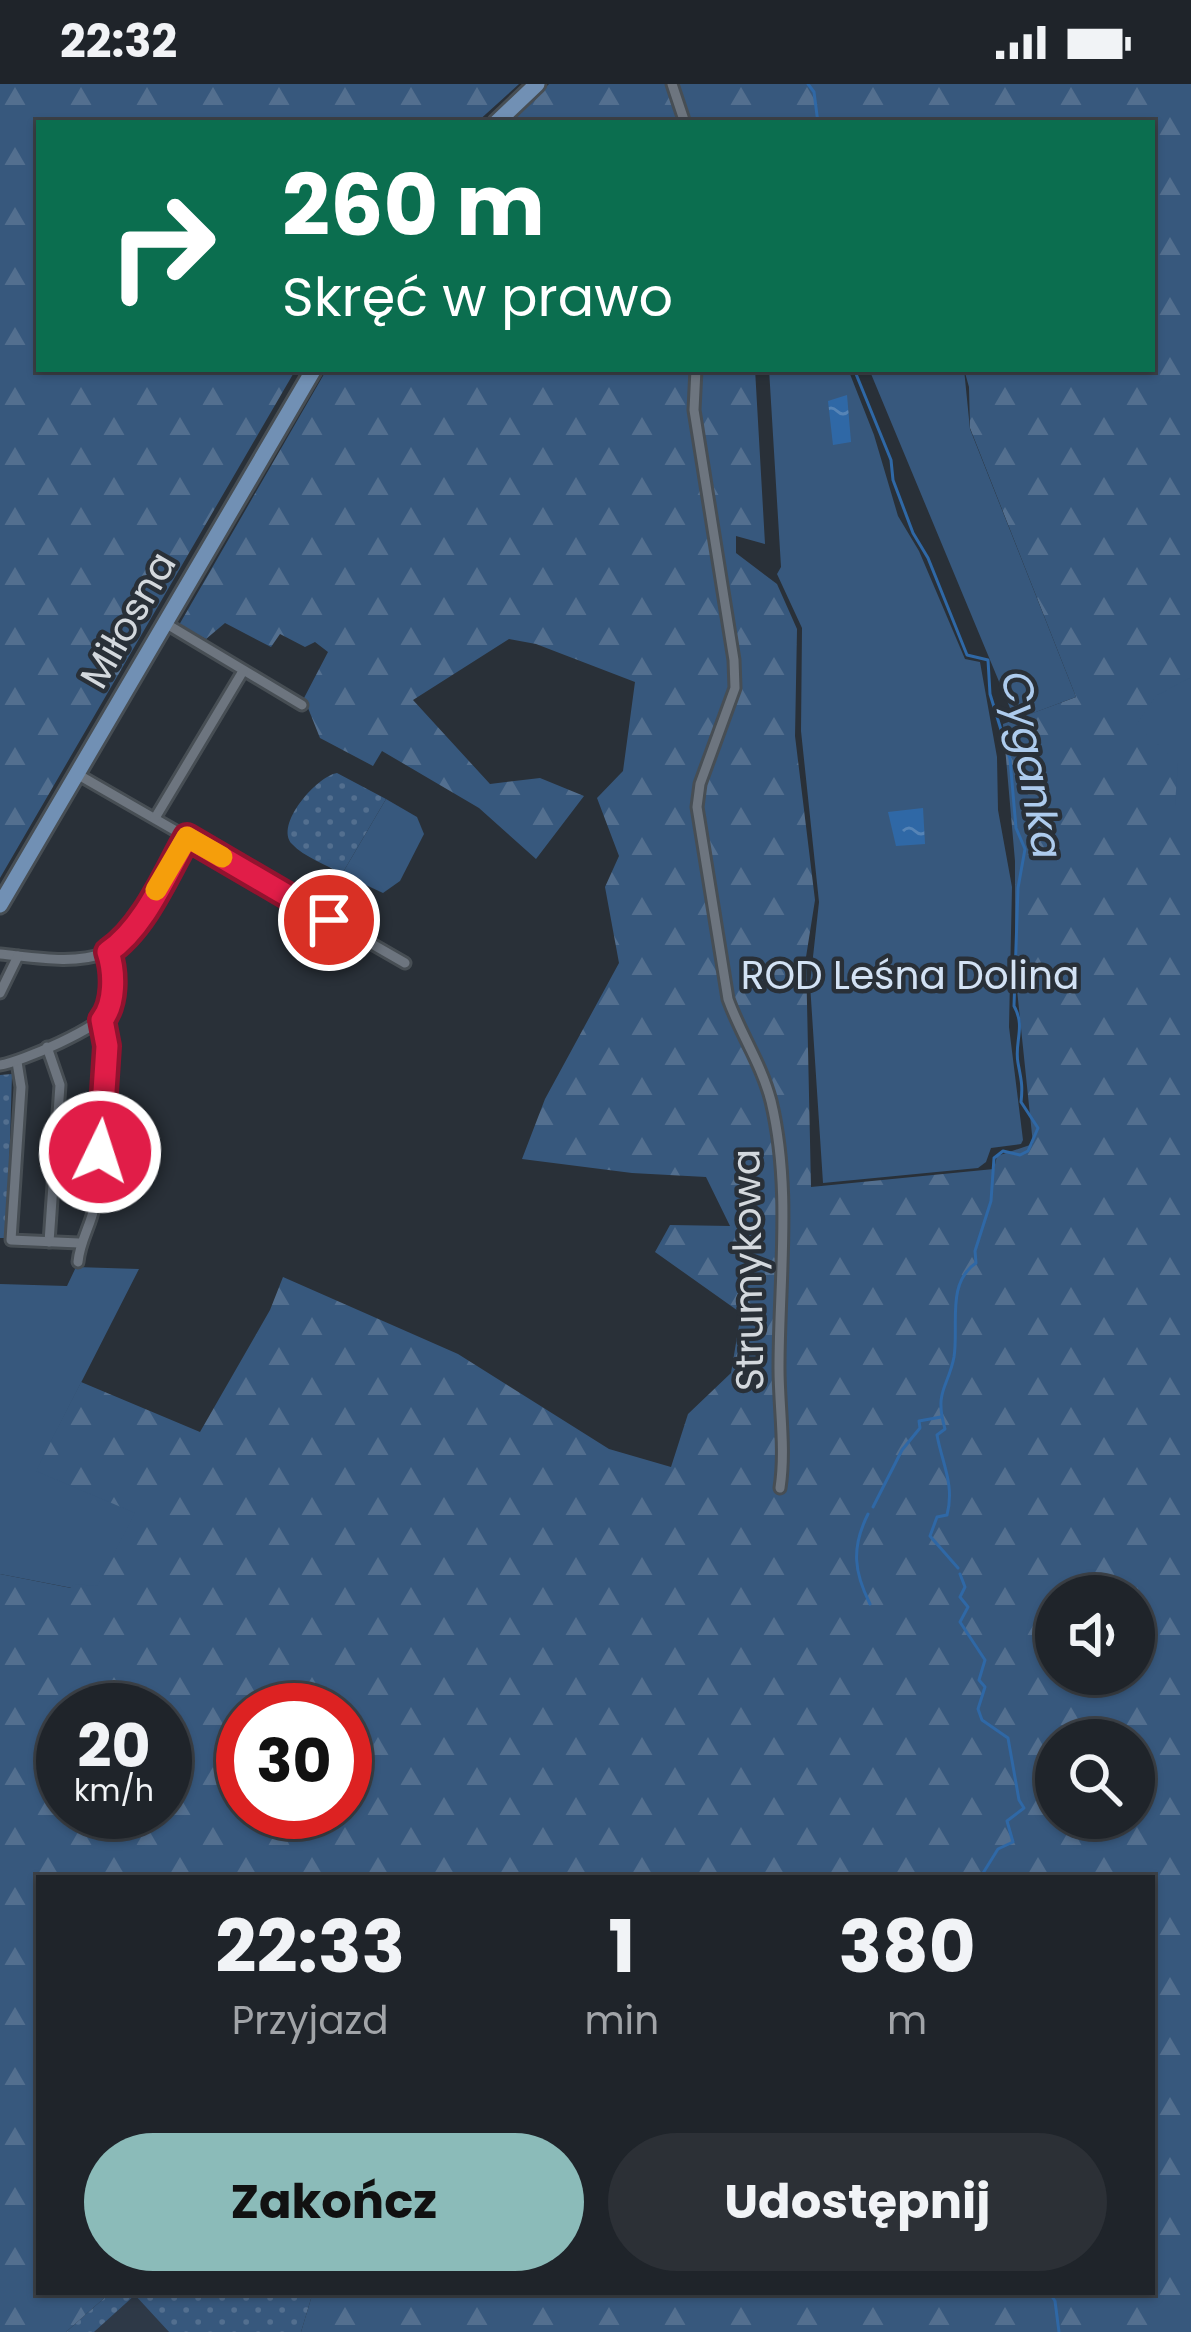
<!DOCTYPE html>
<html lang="pl">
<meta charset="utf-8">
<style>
:root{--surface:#1f242a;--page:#2c3036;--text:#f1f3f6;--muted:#a1a4a8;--line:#3c4147;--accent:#8bbbb9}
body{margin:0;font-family:Poppins,sans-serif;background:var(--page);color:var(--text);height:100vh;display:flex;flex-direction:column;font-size:45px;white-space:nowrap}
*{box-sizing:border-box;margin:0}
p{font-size:39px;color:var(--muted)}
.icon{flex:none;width:66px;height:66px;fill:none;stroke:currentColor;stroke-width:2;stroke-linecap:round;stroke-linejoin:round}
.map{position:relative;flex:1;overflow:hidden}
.details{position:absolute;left:36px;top:1791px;width:1119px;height:420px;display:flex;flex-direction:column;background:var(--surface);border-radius:0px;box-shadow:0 3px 9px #0004,0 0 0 3px var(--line)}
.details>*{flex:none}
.hud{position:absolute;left:36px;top:36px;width:1119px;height:252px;border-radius:0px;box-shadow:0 3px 9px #0004,0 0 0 3px var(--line);background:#0b6e4f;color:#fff;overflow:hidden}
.fabs{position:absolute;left:1035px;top:1491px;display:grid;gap:24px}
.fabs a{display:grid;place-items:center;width:120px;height:120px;border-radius:50%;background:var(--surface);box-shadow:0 3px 9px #0004,0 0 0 3px var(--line);font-size:60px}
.speed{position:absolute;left:36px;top:1599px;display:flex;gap:24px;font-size:60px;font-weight:700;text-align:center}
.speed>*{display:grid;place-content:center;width:156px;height:156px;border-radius:50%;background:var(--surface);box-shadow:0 3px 9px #0004,0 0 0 3px var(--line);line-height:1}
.speed small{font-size:30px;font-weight:400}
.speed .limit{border:18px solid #d22;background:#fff;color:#111}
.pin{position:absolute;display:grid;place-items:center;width:102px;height:102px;color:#fff;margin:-51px;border:6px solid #fff;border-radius:50%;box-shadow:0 3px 12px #0007}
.me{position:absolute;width:132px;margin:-66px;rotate:4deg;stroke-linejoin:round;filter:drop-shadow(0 0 9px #0008)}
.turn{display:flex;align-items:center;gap:42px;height:252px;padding:0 48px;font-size:54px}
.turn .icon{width:156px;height:156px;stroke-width:2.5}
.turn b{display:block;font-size:84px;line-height:102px}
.eta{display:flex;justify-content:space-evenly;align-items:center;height:204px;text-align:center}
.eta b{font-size:72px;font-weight:700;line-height:84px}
.button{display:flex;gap:24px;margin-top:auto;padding:24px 48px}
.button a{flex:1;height:138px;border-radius:72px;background:var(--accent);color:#111;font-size:48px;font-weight:700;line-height:138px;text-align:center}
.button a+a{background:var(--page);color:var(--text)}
.status{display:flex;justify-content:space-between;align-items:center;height:84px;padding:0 60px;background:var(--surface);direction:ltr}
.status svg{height:33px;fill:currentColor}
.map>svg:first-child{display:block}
.built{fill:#2e3947}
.grass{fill:url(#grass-dots)}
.forest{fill:url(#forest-firs);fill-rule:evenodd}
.green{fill:#37587d}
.water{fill:url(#water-ripples)}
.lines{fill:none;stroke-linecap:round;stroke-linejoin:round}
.stream{stroke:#2f68a6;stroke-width:3}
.minor-casing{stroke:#474e54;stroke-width:15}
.primary-casing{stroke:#474e54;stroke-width:21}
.minor{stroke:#6d757f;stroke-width:9}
.primary{stroke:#7190b4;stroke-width:15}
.route-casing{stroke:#92132f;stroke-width:30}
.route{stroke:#e11d48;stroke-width:21}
.slow{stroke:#f59e0b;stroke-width:21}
.labels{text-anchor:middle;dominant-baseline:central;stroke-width:9;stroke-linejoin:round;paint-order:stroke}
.street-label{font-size:39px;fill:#d3d8dd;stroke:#293038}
.park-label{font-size:39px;fill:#d3e2f4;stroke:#293038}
.water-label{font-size:42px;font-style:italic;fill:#adcbed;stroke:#293038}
</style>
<div class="status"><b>22:32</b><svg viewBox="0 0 49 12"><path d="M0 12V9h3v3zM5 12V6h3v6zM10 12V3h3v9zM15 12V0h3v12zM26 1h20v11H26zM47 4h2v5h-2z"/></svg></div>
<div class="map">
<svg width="1191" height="2248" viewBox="0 0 1191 2248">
<defs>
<pattern id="grass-dots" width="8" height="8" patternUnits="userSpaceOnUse" patternTransform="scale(3)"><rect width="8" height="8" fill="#37587d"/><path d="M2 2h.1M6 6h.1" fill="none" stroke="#536f8f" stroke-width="1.8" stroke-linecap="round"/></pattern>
<pattern id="forest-firs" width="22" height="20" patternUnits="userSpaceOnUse" patternTransform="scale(3)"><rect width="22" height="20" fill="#37587d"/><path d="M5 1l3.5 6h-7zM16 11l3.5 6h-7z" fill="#536f8f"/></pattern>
<pattern id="water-ripples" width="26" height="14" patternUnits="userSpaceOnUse" patternTransform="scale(3)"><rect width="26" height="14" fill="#2f68a6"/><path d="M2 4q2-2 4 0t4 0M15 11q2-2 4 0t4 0" fill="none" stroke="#5684b6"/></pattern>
</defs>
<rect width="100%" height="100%" fill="#293038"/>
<!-- built -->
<path class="built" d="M136,2210L169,2248H94Z"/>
<!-- grass -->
<g class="grass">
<path d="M337,689L386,715L342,790C327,781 304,773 292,760C274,741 317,692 337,689Z"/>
<path d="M12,990L7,1154H0V991Z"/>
<path d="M111,2208H313L301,2248H169L135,2211L94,2248H66Z"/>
</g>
<!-- forest -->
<g class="forest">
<path d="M0,0H519L476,39H39V285H296L0,794Z"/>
<path d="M549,0H1191V2248H301L313,2208H1152V1794H39V2208H111L66,2248H0V1490L71,1504L35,1387L81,1298L200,1348L270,1226L283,1193L458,1270L609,1365L671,1383L688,1330L731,1289L741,1229L655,1168L670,1141L730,1142L706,1093L632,1089L522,1075L545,1015L619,879L605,803L619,772L597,714L623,687L635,598L536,560L509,555L413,616L490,700L540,694L584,712L536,775L479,724L382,667L373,682L320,654L304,614L328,568L315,558L305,563L280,550L271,563L225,539L206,555L179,541L327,285H755L765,460L736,452V469L777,500L797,545L795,652L815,816L806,873L811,1103L994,1085L997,1072L1033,1060L1015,886V777L1003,640L1076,613L970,344L969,303L964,285H1152V39H507ZM1056,1512H1134V1590H1056ZM63,1626H165V1728H63ZM243,1626H345V1728H243ZM1056,1656H1134V1734H1056Z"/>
</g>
<!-- green -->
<g class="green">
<path d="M769,285H848L874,351L898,432L919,467L965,575L980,578L997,673L998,726L1012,803L1009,943L1023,1056L1021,1060L991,1064L986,1078L978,1084L823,1099L810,900L819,818L801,647L802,544L777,490L781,483Z"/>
<path d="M869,285H964L970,345L1076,613L1015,636Z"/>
<path d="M1191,593V743L1175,721L1178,679L1136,641L1156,612Z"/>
<path d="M386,715L417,733L424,750L400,797L383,809L342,790Z"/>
<path d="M76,1183L139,1185L36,1387L135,1429L97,1502L73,1500L72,1504L0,1490V1200L67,1202Z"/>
</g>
<!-- water -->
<g class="water">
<path d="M847,311L851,358L833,361L828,317Z"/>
<path d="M923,724L925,760L896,762L888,728Z"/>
</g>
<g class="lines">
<!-- stream -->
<g class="stream">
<path d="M808,0L814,8L818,39"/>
<path d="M854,285L891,376L893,396L913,449L928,474L967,571L988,576L990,610L1010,675L1016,744L1025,765L1018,804L1014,922C1026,943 1014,958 1018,979C1021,995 1023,1001 1021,1018L1038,1044L1028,1067L1020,1071L1003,1067L994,1074L991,1117L975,1167L976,1179C946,1199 959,1242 954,1273C948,1304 934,1307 945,1345L937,1351C942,1379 955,1401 947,1431L937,1433L930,1452L958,1484"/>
<path d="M873,1423L902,1366L920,1344L919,1337L941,1333"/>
<path d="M868,1430C851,1464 854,1488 870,1520"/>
<path d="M960,1490L965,1503L960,1513L968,1523L960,1538L985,1576L979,1596L985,1603L978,1625L982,1636L1008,1654L1019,1716L1024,1724L1007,1737L1013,1758L998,1765L980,1794"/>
<path d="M1049,2208L1055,2217L1059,2248"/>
</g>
<defs>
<g id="minor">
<path d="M672,0L685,39"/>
<path d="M696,285L694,326L734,576L735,604L700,700L697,723L728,915C741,951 761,979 771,1017C792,1104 779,1195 779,1284C779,1323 786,1365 780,1404"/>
<path d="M165,539L302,621"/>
<path d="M77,690L405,879"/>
<path d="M155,734L243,587"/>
<path d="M0,870C32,873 74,881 105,869C135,858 171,781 187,753"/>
<path d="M0,909L18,872"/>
<path d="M47,963L60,1001L49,1158"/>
<path d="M17,978L21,1003L11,1156L79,1159"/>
<path d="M0,981C19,979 104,942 111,925C116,912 112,882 108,868"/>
<path d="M78,1178C80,1157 90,1143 94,1124C103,1069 113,990 102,936"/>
</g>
<g id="primary">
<path d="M496,39L537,0"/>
<path d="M0,821L314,285"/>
</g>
</defs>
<!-- minor casing -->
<use href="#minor" class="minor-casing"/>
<!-- primary casing -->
<use href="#primary" class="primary-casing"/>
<!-- minor -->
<use href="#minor" class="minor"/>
<!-- primary -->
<use href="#primary" class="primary"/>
</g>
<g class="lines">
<defs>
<path id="route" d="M100,1068L107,962L102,936C115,920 115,889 108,868C144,844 166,790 187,753L329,836"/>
</defs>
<!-- route casing -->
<use href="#route" class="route-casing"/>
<!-- route -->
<use href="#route" class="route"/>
<!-- slow -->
<path class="slow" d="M156,806L187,753L222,773"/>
</g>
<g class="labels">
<!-- street labels -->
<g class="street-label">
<text transform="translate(128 536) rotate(-60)">Miłosna</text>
<text transform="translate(748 1186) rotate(-91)">Strumykowa</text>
</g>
<!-- park labels -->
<g class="park-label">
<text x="910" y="891">ROD Leśna Dolina</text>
</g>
<!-- water labels -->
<g class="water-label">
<text transform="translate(1032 681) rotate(80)">Cyganka</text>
</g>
</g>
</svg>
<div class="fabs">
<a><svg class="icon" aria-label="sound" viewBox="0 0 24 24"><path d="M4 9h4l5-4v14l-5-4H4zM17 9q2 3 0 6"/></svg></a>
<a><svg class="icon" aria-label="search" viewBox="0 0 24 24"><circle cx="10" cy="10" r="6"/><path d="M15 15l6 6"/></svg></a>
</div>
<div class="speed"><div>20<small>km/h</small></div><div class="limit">30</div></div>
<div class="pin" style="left:329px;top:836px;background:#d93025"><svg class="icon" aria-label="arrive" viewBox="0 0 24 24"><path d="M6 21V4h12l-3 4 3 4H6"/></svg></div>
<svg class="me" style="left:100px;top:1068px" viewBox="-20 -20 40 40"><circle r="17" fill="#e11d48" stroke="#fff" stroke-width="3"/><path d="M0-11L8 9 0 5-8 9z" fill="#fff"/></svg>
<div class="hud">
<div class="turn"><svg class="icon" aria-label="right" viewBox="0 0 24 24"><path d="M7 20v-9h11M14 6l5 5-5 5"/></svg><div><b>260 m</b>Skręć w prawo</div></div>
</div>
<section class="details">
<div class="eta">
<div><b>22:33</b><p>Przyjazd</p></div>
<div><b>1</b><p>min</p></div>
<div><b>380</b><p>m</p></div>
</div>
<div class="button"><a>Zakończ</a><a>Udostępnij</a></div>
</section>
</div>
